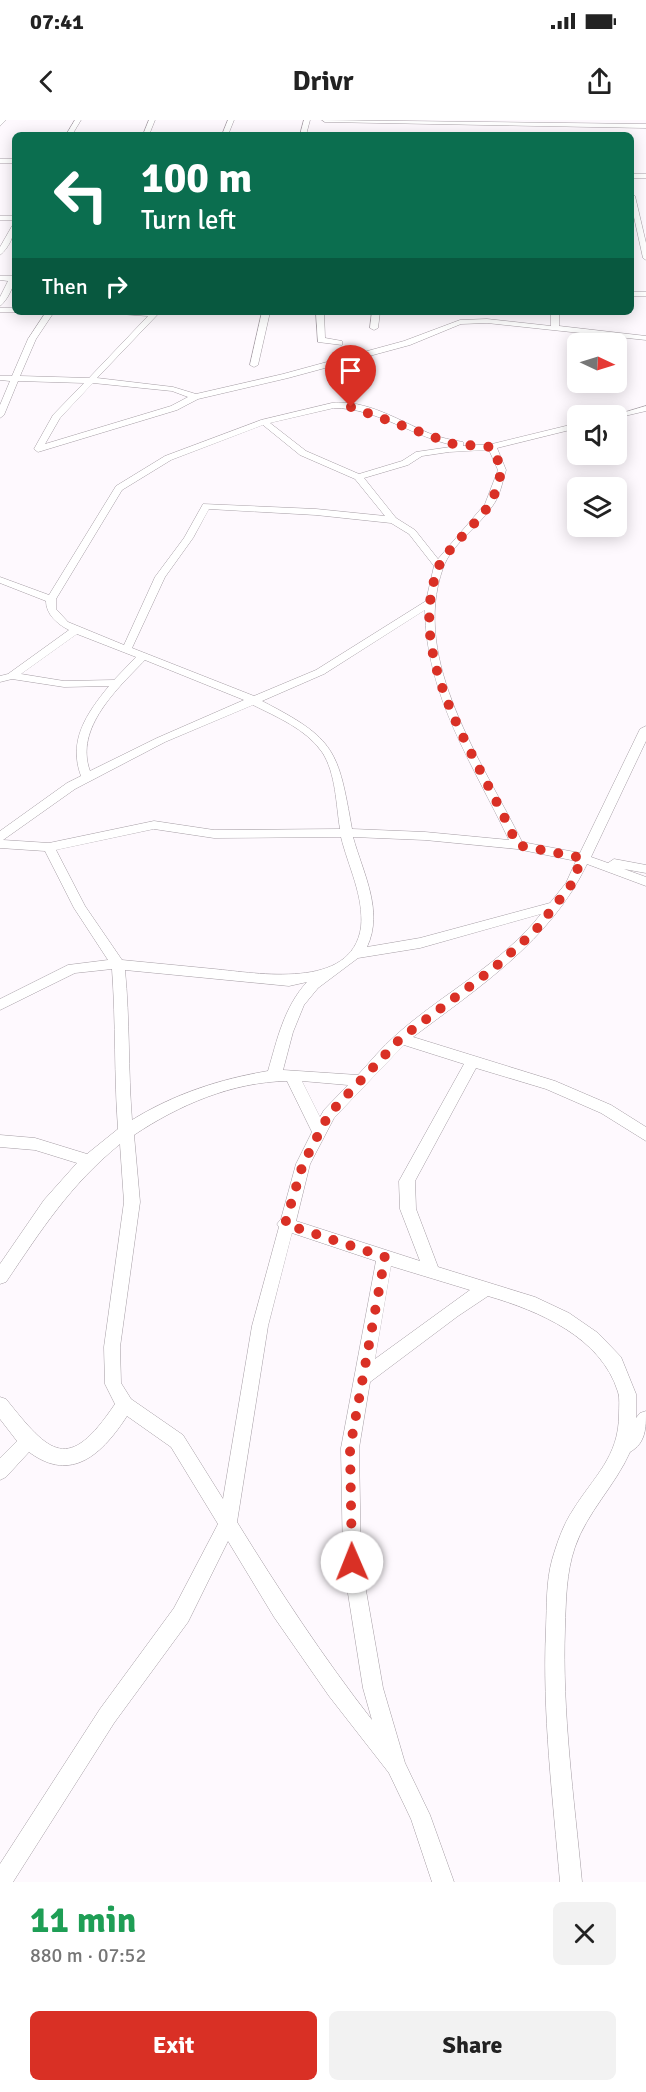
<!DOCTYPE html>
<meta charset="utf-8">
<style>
:root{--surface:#fff;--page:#f2f2f2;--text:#222;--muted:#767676;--accent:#d93025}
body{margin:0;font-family:Signika,sans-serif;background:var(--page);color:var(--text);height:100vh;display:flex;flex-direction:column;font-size:22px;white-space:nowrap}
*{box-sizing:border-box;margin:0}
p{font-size:20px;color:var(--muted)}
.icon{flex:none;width:33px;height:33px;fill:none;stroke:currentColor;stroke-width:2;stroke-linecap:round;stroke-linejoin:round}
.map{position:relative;height:1762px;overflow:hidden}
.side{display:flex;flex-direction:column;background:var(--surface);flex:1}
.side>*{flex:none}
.top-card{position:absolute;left:12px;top:12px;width:622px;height:183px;border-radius:9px;box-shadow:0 3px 15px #0003;background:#0b6e4f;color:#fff;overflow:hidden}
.needle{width:39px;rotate:94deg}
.tools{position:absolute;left:567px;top:213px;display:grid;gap:12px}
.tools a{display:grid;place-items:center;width:60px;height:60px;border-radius:9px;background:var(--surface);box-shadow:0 3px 15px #0003;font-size:30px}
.pin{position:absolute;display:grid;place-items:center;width:51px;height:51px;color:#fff;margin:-62px -26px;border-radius:50% 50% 50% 0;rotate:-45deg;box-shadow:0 0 6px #0007}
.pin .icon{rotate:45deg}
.me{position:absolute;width:66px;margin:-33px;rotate:359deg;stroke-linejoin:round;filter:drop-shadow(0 0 4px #0008)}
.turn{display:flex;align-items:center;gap:21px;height:126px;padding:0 30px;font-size:27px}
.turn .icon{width:78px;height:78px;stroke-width:2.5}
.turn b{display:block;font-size:42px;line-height:51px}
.then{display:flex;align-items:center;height:57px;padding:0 30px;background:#0003;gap:12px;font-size:22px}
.round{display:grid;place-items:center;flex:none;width:63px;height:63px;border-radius:9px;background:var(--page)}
.overview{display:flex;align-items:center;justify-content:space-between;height:102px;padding:0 30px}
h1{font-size:36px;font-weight:700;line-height:45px;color:#1e9e55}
.action{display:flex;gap:12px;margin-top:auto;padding:12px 30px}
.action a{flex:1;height:69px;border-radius:9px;background:var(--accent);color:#fff;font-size:24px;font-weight:700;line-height:69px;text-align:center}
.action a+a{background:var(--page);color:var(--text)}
.status{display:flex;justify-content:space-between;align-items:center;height:42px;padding:0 30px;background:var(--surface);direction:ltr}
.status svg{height:16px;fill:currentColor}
header{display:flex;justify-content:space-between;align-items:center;height:78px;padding:0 30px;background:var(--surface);font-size:27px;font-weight:700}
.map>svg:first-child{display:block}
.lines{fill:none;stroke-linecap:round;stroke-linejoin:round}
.minor-casing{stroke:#a59da4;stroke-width:1}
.minor{fill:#fff;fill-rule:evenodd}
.route{stroke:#d93025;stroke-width:10;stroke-dasharray:0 18}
</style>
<div class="status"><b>07:41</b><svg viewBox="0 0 49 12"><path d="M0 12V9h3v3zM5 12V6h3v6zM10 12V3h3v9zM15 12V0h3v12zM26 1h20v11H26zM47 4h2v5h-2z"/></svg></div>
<header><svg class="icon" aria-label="back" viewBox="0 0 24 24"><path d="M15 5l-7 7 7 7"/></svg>Drivr<svg class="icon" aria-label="share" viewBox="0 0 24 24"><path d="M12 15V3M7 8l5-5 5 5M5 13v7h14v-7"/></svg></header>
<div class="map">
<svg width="646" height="1762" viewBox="0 0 646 1762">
<rect width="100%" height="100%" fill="#fef9fe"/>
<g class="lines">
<defs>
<g id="minor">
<path d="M0,0H6L0,6Z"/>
<path d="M75,0H81L72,15H66Z"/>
<path d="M149,0H155L149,15H143Z"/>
<path d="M228,0H234L228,15H222Z"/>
<path d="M304,0H310L306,15H300Z"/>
<path d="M322,0L646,4V8L325,2Z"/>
<rect x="0" y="39" width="15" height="4"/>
<rect x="632" y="54" width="14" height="4"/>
<path d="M632,74L635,76L646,123V140L643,138L632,88Z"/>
<rect x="0" y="96" width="15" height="4"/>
<path d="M15,104C15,115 8,129 0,135V127L12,106Z"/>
<path d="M0,156H15C15,165 7,181 0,186V177L8,161L0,160Z"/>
<rect x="632" y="172" width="14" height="4"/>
<path d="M0,188H15L16,192H0Z"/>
<path d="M46,192H54L36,219L20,256L89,258L148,196L120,194L116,192H160L97,258L173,267L196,274L283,254L404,221L460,200L487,199L551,206V192H559V206L646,216V220L487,203L461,204L410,225L288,258L198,279L177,290L38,332L34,329L53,295L84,263L18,261L4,295L0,298V285L10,261L0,260V256H12L28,219ZM93,263L172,271L188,277L171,286L45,324L60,298Z"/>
<path d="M262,192H270L258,245L254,247L250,245Z"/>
<path d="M316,192H324L325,218L342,221V225L318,222Z"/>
<path d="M372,192H380L378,208L374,210L370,208Z"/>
<path d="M332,283C367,279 399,301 431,314C441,318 452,320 463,322V326L492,324L578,303V308L497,328L506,350C502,363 500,377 491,388C477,408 451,425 443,448C410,541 483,642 522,722L580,733L640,609L646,606V621L591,737L608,743L614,739L646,745V753L624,749L646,757V766L587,744C551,820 478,868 413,917L555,961L611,985L646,1007V1021L601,993L546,969L476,948L415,1061L416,1089L438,1147L535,1177L569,1193L598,1213L621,1237L636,1274V1298L640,1293L646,1291C646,1308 646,1323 630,1332C615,1366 587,1392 575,1427C566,1453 566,1480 565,1508C562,1593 574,1677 582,1762H560C553,1678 542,1593 546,1508C547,1485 546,1462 552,1440C557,1423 563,1405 573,1390C594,1356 619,1337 619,1294C619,1287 620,1278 618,1272C601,1217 539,1191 488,1176L458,1196L370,1262L359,1328L361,1442L383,1568L405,1643L430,1695L454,1762H432L411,1699L389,1653L329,1576L274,1497L228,1421L188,1502L114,1603L13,1762H0V1744L100,1589L174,1488L218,1404L171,1327L127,1296C103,1333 72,1364 29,1332L6,1357L0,1360V1338L17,1321L0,1299V1277L6,1279C50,1334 68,1354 115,1284L105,1264L104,1227L124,1082L120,1024C69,1066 42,1109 6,1162L0,1164V1144L44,1080L77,1043L35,1030L0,1027V1015L35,1018L87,1034L118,1009C114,956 116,903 112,849L75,853L0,890V879L68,845L108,840L74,788L45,731L0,728V711L67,663L81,656C68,621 86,594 109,566L64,567L12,559L0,562V556L8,554L69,510C57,504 46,494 46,481L0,463V457L49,475L116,366L165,336L261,300ZM334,288C378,288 414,318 457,326L416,332L402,341L359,354L306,331L270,303ZM263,305L300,335L355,359L385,396L316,389L203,384L184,418L155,457L124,525L68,502L56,489V479L122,370L171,340ZM489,330L498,350L485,384L438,439L415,410L396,398L364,358L408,345L422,336L449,332ZM209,389L316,395L391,403L409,414L434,446L426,481L316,550L254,576L132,528L165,457L193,418ZM425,490C426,576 473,644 509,720L425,712L352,709C338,630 336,619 262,581L324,554ZM77,514L136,537L114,560L64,561L21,554ZM145,540L244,580L157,618L90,651C74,608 118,568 145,540ZM253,585C277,597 306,609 322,632C336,653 336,685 340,709L214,710L154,701L49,723L3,720L75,669L165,622ZM154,709L214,718L341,717C348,746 364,776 361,807C352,871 257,853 214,849C183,846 153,843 122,840L85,786L56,730ZM353,717L425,720L517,729L576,741L566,763L550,783L420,818L367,827C384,791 363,753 353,717ZM541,794C502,844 443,873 396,915C382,927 370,942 358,955L283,950L293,912L304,885L318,868L358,838L420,828ZM125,850L289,866L307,862C284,887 277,920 268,951C220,959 174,974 132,1000C128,950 130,900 125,850ZM404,925L464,944L399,1061L400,1089L420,1141L296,1101L310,1044L334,998ZM287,961L312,1012L296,1044L281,1099L277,1104L279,1107L252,1206L223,1379L183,1315L131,1279L121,1263L120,1227L140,1082L134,1015C179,985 232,962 287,961ZM302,961L348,965L324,990L320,997ZM292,1113L376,1141L341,1328L343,1442L363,1568L372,1600C323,1537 279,1470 237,1402L268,1206ZM391,1146L470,1170L375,1239Z"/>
<path d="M646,286V291L616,298V296H612Z"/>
</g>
</defs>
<!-- minor casing -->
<use href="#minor" class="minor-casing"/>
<!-- minor -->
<use href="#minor" class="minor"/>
</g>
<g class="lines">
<!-- route -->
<path class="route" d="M351,287L453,324L492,327L502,350C498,362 495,378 487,388C476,404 445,431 438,448C403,544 482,641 517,725L582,738L571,765L535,811L494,848L400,919L329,994L303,1044L285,1104L385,1137L350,1328L352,1442"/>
</g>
</svg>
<div class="tools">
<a><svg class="needle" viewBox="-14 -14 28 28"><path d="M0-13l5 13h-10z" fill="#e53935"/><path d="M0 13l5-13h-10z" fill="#767676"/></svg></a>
<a><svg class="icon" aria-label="sound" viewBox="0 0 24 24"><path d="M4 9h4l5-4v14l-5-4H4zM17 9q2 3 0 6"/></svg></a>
<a><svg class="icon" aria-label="layers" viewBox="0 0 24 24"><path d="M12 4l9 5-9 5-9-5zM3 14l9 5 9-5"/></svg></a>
</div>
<div class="pin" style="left:351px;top:287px;background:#d93025"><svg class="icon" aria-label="arrive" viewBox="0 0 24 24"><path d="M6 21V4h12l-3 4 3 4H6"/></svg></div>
<svg class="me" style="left:352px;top:1442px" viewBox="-20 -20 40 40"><circle r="19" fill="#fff"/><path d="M0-13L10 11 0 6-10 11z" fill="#d93025"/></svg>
<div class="top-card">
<div class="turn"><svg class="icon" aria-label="left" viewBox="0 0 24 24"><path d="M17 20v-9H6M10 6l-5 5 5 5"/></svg><div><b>100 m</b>Turn left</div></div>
<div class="then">Then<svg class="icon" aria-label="right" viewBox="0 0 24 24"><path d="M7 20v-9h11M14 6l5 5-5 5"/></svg></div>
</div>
</div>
<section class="side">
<div class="overview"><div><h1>11 min</h1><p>880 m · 07:52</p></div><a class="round"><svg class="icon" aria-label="close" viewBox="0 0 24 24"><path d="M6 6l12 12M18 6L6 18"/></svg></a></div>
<div class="action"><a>Exit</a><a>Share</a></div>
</section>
